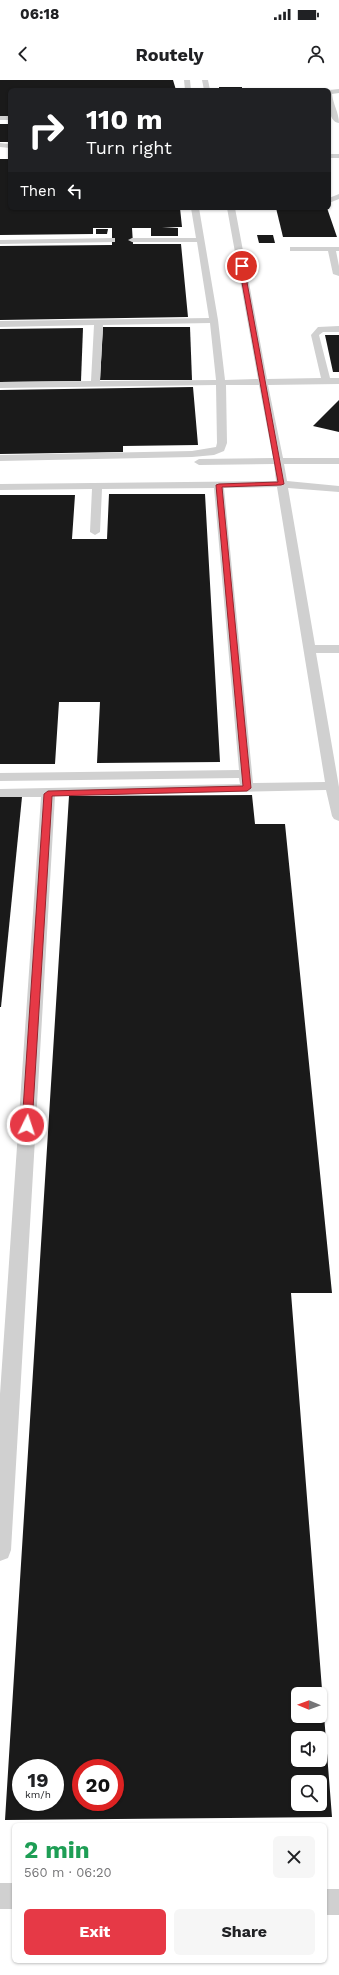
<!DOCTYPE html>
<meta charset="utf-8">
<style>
:root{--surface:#fff;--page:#f6f6f6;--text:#202124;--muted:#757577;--accent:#e63946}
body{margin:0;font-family:"Work Sans",sans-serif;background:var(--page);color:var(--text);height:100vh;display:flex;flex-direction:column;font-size:15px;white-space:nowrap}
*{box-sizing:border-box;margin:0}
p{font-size:13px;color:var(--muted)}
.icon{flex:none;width:22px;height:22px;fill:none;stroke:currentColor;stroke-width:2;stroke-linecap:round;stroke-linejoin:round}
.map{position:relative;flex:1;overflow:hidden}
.side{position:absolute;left:12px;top:1743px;width:315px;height:140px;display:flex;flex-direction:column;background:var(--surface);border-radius:6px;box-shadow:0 1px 3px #0004}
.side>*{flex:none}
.guide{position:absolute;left:8px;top:8px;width:323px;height:122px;border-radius:6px;box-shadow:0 1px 3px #0004;background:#202124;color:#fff;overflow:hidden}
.needle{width:26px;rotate:271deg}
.buttons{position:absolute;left:291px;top:1607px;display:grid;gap:8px}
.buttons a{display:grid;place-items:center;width:36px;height:36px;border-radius:6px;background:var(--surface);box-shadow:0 1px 3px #0004;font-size:20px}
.speed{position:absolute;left:12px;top:1679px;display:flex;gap:8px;font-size:20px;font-weight:700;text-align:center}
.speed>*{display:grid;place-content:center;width:52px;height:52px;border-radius:50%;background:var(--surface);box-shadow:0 1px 3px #0004;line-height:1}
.speed small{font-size:10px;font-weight:400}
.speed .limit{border:6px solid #d22;background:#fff;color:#111}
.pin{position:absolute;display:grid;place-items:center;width:34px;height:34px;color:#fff;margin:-17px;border:2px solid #fff;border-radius:50%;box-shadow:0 1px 4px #0007}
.me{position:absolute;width:44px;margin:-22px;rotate:4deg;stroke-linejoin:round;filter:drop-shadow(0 0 3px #0008)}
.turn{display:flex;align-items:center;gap:14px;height:84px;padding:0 12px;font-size:18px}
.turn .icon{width:52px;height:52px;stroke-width:2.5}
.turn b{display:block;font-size:28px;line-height:34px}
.then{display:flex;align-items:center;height:38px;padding:0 12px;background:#0003;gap:8px;font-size:15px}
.round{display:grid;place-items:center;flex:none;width:42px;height:42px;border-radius:6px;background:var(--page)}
.headline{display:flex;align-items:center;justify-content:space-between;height:68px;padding:0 12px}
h1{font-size:24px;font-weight:700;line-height:30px;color:#1e9e55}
.primary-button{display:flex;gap:8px;margin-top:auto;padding:8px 12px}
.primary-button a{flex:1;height:46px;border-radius:6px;background:var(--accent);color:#fff;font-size:16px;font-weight:700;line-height:46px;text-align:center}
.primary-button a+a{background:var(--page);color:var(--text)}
.status{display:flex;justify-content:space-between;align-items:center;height:28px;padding:0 20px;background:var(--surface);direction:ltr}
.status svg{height:11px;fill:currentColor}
header{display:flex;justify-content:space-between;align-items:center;height:52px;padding:0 12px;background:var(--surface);font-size:18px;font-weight:700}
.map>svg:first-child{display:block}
.building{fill:#1a1a1a;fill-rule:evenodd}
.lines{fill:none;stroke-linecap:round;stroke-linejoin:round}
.lane{fill:#d0d0d0;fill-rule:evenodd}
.route{fill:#e63946;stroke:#96252e}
</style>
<div class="status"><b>06:18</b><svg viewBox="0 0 49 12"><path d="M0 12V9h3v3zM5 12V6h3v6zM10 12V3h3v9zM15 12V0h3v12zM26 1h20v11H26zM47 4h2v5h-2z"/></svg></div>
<header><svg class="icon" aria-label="back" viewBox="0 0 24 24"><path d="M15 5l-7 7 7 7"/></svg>Routely<svg class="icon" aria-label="person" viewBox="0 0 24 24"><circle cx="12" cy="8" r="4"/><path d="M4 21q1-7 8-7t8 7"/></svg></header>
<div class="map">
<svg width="339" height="1895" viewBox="0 0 339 1895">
<rect width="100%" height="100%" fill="#fff"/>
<!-- building -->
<g class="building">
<path d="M0,0H173L176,10H10V36H0Z"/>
<rect x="219" y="7" width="23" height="3"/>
<rect x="0" y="44" width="10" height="18"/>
<path d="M0,79H10V128H180L182,147H162L178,148V156H151V148H132L133,164H181L188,237L0,240V166L112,165V148H93V154L0,155Z"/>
<path d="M276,128H327L337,157H283Z"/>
<path d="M96,149H108L107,154H96Z"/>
<path d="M257,155H273L275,163H259Z"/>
<path d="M103,247H190L192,300H100Z"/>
<path d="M83,248L81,301L0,302V249Z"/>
<path d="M325,255H339V292H333Z"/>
<path d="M193,307L198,365L123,366V372L0,374V310Z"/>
<path d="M339,320V352L313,346Z"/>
<path d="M109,414H205L220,682L97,683L100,622H59L55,684H0V415H75L72,459H107Z"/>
<path d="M252,715L255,744H285L332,1213H291L332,1737L5,1740L69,716ZM298,1614H320V1636H298ZM298,1658H320V1680H298ZM21,1688H55V1722H21ZM81,1688H115V1722H81ZM298,1702H320V1724H298Z"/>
<path d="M0,717H22L1,927H0Z"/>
</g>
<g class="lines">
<!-- lane -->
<g class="lane">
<path d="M184,0H190L191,10H185Z"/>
<path d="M202,0H208L210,10H204Z"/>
<path d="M339,9V13L332,14C333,24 339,33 339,43C327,42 329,19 329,10Z"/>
<rect x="0" y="36" width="10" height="4"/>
<path d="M0,63L10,64V68L0,67Z"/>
<rect x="329" y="74" width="10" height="4"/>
<path d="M339,114V119L329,123V118Z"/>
<path d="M191,128H199L218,240L225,300L258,299L227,128H235L267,299L321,298L311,255L318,247L339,246V252H323L319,255L330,298H339V304L268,305L283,378H339V384H284L287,401L339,406V412L288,408L315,565H339V573H316L339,707V741L334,739L332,736L326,710L55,716L11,1470L8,1478L0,1481V1314L41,717H0V709L240,704L239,698L0,701V693L239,690L214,408L102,409L100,452L95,455L90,452L92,409L0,410V404L276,401L274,384L199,385L194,382L199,379L273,378L259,305H226L227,363L224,371L214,375L192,377L0,381V375L192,371L216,367L217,363L216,305L0,308V302L91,301L94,245L0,247V241L209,238L197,162H132L128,160L132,158H196ZM210,243L216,300L100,301L103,245ZM277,407L325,702L253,703L224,408Z"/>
<path d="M112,158H115V162L0,164V160Z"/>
<path d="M290,167H339V171H336L339,186V196L333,194L328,171H290Z"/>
<rect x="0" y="1803" width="14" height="26"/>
<rect x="325" y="1809" width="14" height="26"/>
</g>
</g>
<!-- route -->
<path class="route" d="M242,185L244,186L284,404L281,405L222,407L251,708L247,711L52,716L32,1045L27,1049L22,1045L44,714L48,711L243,706L216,405L219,404L278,402L239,186Z"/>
</svg>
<div class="buttons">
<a><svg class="needle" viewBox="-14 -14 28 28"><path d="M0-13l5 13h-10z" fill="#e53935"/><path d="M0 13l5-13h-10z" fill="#757577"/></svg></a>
<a><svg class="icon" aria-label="sound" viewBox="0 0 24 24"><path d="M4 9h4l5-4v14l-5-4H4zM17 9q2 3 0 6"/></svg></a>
<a><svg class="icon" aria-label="search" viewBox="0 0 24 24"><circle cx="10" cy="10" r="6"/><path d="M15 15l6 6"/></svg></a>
</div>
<div class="speed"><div>19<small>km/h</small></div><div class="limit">20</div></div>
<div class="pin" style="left:242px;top:186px;background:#d93025"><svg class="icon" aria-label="arrive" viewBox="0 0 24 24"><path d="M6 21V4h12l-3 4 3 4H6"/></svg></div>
<svg class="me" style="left:27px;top:1045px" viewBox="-20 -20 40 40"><circle r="17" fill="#e63946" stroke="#fff" stroke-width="3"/><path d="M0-11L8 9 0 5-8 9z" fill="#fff"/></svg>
<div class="guide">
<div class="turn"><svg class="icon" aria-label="right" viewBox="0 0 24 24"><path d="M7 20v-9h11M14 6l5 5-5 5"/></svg><div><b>110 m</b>Turn right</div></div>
<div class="then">Then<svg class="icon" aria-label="left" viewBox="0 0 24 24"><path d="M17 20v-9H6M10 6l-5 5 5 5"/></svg></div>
</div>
<section class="side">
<div class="headline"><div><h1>2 min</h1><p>560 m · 06:20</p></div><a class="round"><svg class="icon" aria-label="close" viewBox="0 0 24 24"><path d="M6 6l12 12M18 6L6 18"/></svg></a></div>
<div class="primary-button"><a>Exit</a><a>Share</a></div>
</section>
</div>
